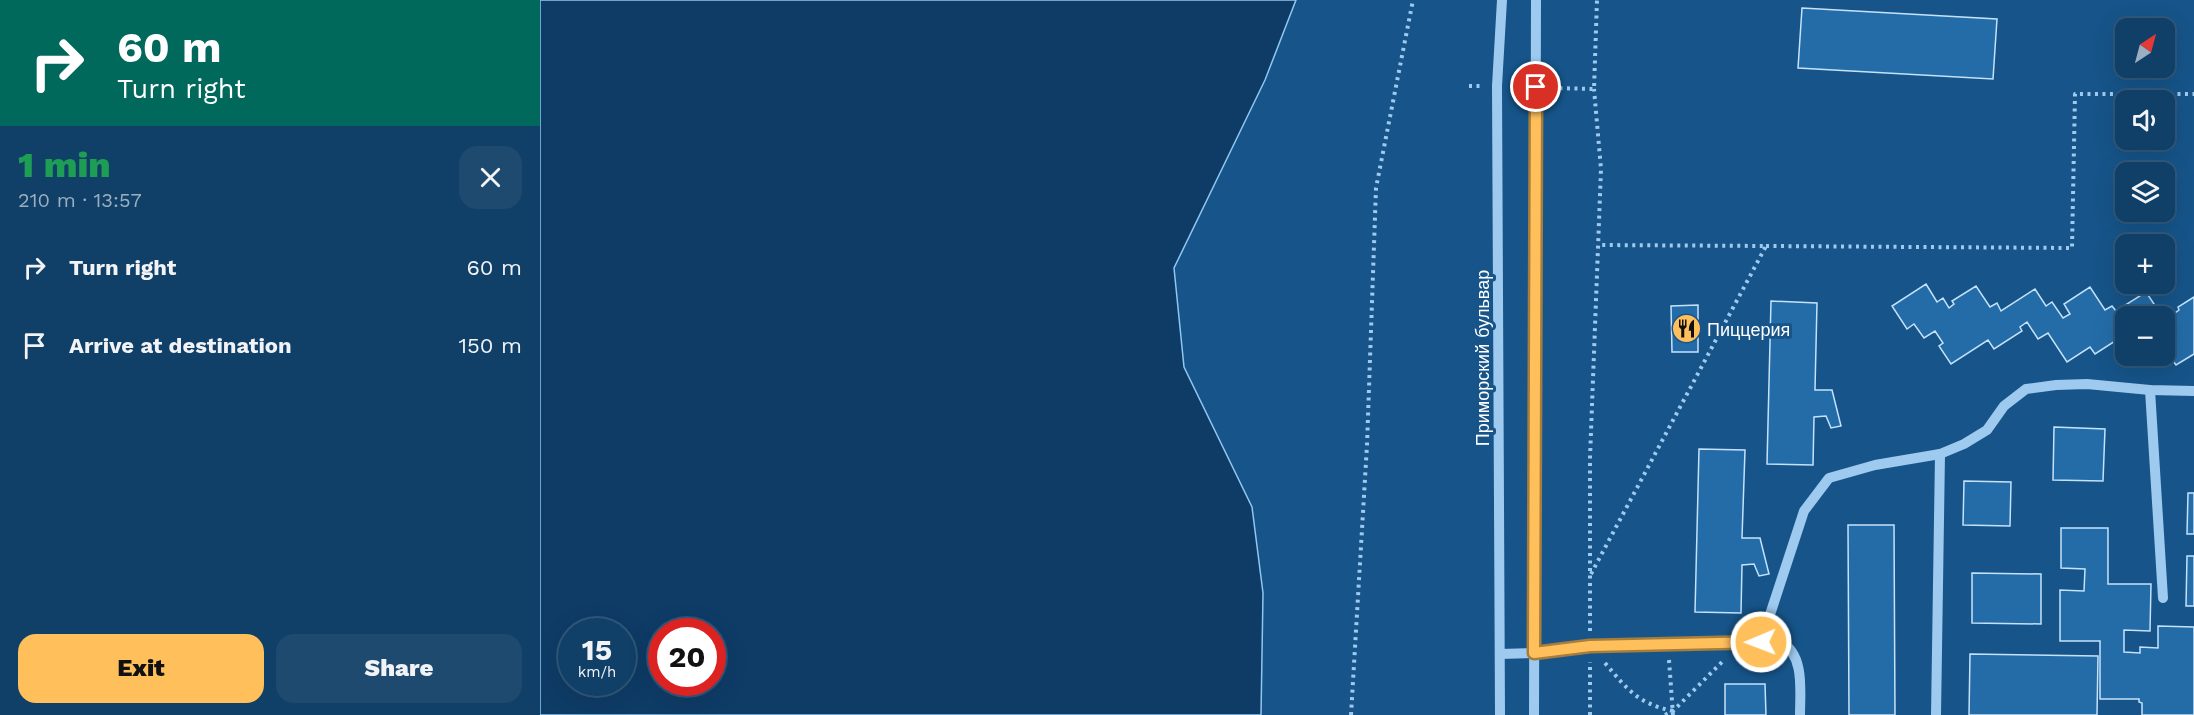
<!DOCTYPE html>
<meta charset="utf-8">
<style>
:root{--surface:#103f67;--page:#1e4a70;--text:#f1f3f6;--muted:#9cafc0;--line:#30587b;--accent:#ffc05c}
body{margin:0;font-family:"Work Sans",sans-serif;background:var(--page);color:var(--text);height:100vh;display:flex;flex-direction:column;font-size:22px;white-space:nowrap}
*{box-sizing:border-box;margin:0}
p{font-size:20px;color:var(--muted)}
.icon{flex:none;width:33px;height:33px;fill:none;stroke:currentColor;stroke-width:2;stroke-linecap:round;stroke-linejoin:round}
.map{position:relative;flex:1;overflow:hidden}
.details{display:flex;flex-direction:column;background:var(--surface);width:540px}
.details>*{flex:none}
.guide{background:#00695c;color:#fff;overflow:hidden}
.needle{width:39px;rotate:36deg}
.fabs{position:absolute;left:1575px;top:18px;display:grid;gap:12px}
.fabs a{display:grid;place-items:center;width:60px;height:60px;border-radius:12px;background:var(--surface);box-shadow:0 6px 24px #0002,0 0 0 2px var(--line);font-size:30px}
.speed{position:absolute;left:18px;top:618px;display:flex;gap:12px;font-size:30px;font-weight:700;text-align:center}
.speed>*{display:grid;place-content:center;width:78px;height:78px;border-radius:50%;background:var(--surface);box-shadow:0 6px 24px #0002,0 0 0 2px var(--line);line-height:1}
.speed small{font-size:15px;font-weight:400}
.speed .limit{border:9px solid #d22;background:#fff;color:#111}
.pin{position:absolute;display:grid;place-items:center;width:51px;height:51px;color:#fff;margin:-26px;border:3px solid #fff;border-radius:50%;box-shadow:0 2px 6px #0007}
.me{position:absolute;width:66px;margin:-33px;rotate:269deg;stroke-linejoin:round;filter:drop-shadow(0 0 4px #0008)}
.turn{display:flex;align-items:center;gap:21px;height:126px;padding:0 18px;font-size:27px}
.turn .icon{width:78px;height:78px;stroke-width:2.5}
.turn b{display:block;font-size:42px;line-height:51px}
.round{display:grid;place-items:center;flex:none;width:63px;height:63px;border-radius:18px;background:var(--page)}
.head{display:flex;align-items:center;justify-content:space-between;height:102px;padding:0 18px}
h1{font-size:36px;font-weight:800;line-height:45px;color:#1e9e55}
.cta{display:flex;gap:12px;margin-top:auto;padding:12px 18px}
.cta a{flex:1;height:69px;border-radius:18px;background:var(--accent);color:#111;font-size:24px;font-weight:800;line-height:69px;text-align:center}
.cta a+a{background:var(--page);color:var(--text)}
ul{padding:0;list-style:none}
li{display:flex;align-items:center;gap:18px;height:78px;padding:0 18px}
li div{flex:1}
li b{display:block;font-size:22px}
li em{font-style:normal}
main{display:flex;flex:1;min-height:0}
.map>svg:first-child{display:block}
.water{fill:#0e3c67;stroke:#90c7f1;stroke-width:1.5;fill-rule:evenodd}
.building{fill:#246ca8;stroke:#c4e2fb;stroke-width:1.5}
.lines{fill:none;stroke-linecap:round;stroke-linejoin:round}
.path{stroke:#9ecaef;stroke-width:4;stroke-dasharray:3 4.5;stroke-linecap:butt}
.minor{stroke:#9ecaef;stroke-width:10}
.route-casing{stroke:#a67d3c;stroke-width:15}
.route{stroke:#ffc05c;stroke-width:10}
.labels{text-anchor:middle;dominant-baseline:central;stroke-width:6;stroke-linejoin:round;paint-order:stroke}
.poi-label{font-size:18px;fill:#fff;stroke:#165489;text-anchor:start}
.street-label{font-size:18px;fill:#fff;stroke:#165489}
</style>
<main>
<section class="details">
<div class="guide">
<div class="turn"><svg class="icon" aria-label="right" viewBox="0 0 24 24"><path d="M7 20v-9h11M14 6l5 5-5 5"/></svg><div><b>60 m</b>Turn right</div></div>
</div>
<div class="head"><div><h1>1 min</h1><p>210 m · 13:57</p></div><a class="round"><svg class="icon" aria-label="close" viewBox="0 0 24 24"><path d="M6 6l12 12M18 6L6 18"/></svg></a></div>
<ul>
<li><svg class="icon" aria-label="right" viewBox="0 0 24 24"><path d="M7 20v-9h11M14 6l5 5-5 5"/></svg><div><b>Turn right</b></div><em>60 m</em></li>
<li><svg class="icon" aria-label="arrive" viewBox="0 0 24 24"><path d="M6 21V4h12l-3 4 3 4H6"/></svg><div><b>Arrive at destination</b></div><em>150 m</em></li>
</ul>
<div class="cta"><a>Exit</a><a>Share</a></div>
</section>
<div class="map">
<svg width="1654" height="715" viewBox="0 0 1654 715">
<rect width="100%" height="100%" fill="#165489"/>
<!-- water -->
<path class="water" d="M0,0H756L725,80L634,268L644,367L712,507L723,593L721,715H0ZM32,632H82V682H32ZM122,632H172V682H122Z"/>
<!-- building -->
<g class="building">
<path d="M1262,8L1457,19L1453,79L1258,68Z"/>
<path d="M1386,284L1397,302L1403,298L1409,308L1414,304L1412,301L1436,286L1450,307L1457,303L1461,311L1495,289L1506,306L1512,302L1523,318L1530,314L1524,304L1550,287L1565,310L1572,306L1576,311L1606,292L1618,310L1626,306L1632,315L1639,310L1638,307L1654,297V354L1636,365L1624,348V316H1586V334L1555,354L1550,347L1527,362L1508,333L1498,339L1487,322L1480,327L1482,331L1454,349L1448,340L1411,364L1399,346L1403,343L1395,331L1384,338L1374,324L1367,329L1352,306Z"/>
<path d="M1231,301L1277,303L1275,390H1292L1301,426L1291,428L1286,416L1274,417L1273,465L1227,464Z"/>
<path d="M1158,305V352H1132L1131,306Z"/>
<path d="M1514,427L1565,429L1563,481L1513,480Z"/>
<path d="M1159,449L1205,450L1202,538H1220L1229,574L1219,576L1214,564L1202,565L1201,613L1155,612Z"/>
<path d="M1424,481L1471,482L1470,526L1423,525Z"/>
<path d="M1648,493H1654V534H1647Z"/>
<path d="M1308,525H1354L1355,715H1309Z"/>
<path d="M1521,528H1568V584H1611L1610,631L1584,630V652L1600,653V647L1618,648V626L1654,627V715H1602V703L1599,702V699H1560V641H1520V590L1544,591L1545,569L1521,568Z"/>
<path d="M1647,556H1654V606H1646Z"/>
<path d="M1432,573L1501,574V624L1432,623Z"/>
<path d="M1430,654L1558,656L1557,715H1429Z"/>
<path d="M1185,684H1225L1226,715H1185Z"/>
</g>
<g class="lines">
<!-- path -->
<g class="path">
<path d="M929,86H942"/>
<path d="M1012,88L1054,89L1057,0"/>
<path d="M1226,246L1532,248L1535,94H1654"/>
<path d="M1051,574L1226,246L1058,245"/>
<path d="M1050,631V458L1061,169L1054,89"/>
<path d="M1129,660L1133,715"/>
<path d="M1065,663C1088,690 1097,703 1133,711"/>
<path d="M811,715L827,445L836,188L873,0"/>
<path d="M1050,715V662"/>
<path d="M1125,715L1133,711L1183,661"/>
</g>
<!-- minor -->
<g class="minor">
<path d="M1610,390L1623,598"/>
<path d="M1221,642L1264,511L1289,478L1335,465L1400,454L1424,444L1447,430L1464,406L1486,389L1516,385L1547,384L1610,390L1654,391"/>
<path d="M960,654L995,653L1050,647L1241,642C1265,655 1260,691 1260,715"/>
<path d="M960,715L957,86L962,0"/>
<path d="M994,715L996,0"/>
<path d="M1396,715L1400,454"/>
</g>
</g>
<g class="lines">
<defs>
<path id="route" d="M996,87L994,653L1050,646L1221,642"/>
</defs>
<!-- route casing -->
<use href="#route" class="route-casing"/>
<!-- route -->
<use href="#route" class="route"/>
</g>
<!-- icons -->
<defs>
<symbol id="restaurant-disc" viewBox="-11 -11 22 22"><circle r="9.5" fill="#ffc05c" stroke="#165489"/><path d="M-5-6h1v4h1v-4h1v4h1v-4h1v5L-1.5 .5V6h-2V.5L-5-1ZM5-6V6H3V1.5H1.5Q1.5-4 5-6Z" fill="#111"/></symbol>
</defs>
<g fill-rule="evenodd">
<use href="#restaurant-disc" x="1130" y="312" width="33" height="33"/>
</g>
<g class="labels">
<!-- poi labels -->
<g class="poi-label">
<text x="1167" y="329">Пиццерия</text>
</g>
<!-- street labels -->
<g class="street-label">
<text transform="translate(942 358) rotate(-90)">Приморский бульвар</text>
</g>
</g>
</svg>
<div class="fabs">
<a><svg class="needle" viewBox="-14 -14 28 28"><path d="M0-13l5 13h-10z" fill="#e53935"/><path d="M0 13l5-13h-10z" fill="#9cafc0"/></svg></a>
<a><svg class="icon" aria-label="sound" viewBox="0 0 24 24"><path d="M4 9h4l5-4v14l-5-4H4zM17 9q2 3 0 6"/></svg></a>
<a><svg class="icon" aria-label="layers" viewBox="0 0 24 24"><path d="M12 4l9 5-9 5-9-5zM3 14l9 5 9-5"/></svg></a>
<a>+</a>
<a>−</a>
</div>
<div class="speed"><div>15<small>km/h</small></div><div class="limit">20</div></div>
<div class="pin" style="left:996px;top:87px;background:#d93025"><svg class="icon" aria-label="arrive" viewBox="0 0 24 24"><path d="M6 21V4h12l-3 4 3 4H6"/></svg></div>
<svg class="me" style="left:1221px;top:642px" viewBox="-20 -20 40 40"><circle r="17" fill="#ffc05c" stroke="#fff" stroke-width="3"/><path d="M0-11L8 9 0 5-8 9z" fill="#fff"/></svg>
</div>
</main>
